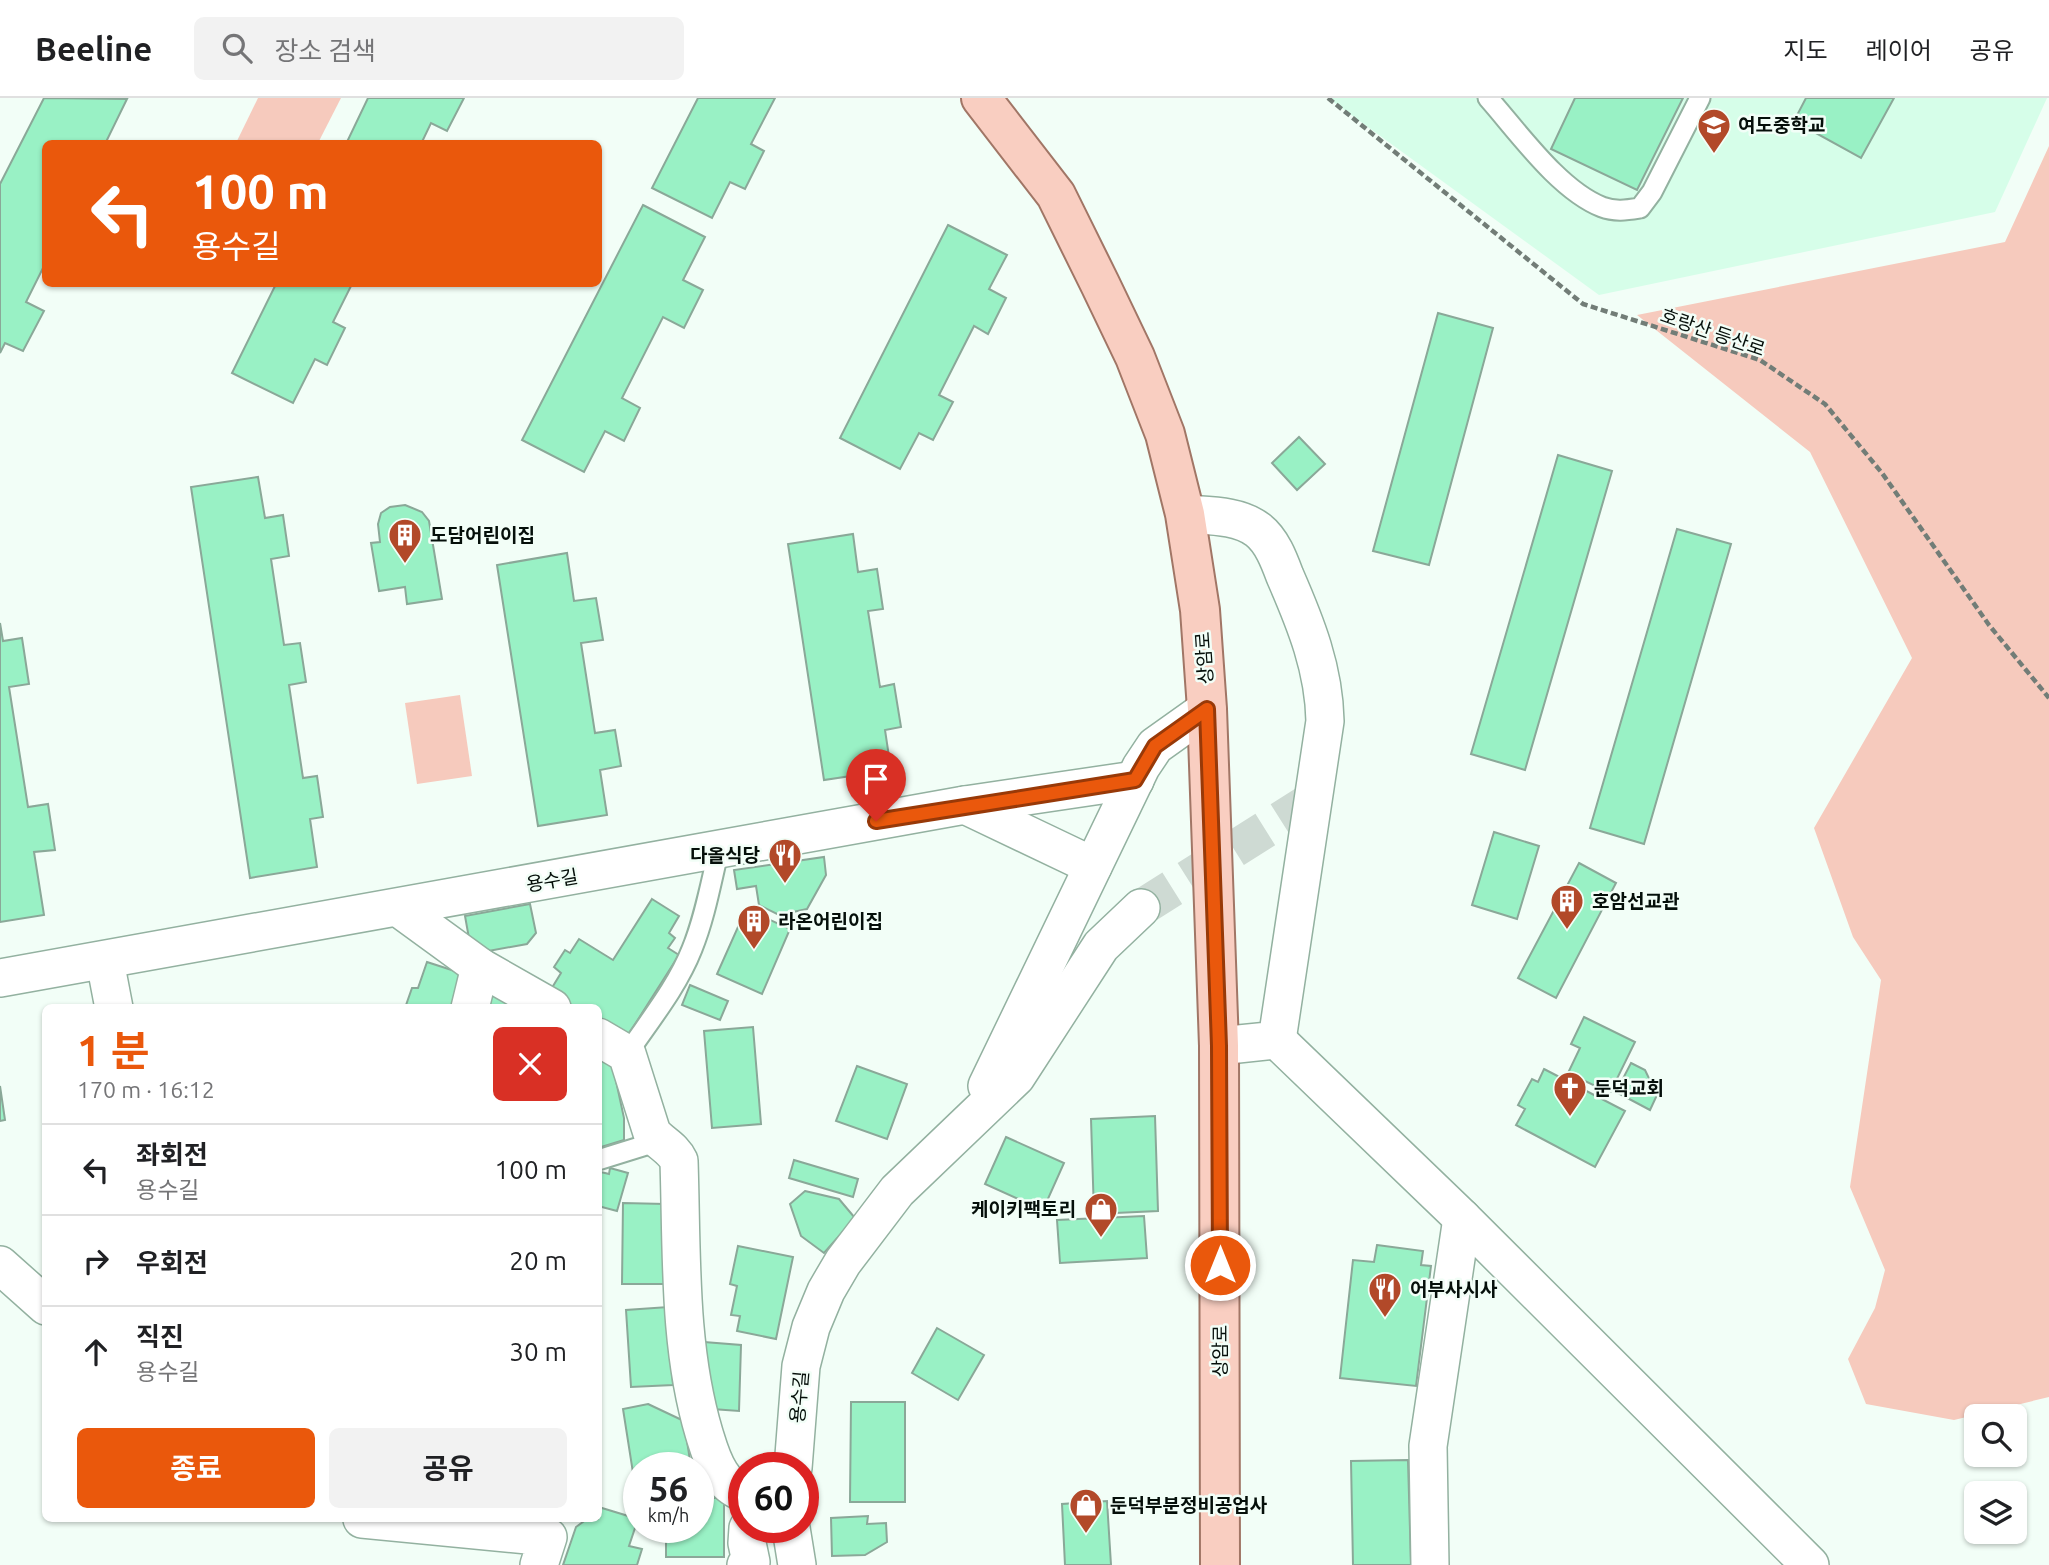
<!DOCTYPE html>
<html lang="ko">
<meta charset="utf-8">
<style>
:root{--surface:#fff;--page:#f2f2f2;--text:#202124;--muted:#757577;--line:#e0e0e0;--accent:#ea580c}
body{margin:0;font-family:Ubuntu,"Noto Sans KR",sans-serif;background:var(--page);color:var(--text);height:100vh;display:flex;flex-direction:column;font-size:26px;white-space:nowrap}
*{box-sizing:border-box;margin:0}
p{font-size:23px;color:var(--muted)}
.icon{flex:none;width:38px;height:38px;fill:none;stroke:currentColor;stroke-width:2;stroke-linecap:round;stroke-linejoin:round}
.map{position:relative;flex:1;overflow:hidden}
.sheet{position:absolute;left:42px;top:906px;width:560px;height:518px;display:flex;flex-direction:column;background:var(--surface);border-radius:10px;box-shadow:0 2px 5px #0004}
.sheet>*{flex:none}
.guide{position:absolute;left:42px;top:42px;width:560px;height:147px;border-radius:10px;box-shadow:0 2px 5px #0004;background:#ea580c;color:#fff;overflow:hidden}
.fabs{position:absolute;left:1964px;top:1306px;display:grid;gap:14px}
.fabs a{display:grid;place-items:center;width:63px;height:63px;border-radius:10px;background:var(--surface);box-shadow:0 2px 5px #0004;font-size:35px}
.speed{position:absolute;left:623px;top:1354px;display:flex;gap:14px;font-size:35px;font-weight:700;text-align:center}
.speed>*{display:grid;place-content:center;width:91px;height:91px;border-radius:50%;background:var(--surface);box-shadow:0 2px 5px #0004;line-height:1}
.speed small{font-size:18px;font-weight:400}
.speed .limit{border:10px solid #d22;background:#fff;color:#111}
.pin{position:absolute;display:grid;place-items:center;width:60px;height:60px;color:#fff;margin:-72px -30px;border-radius:50% 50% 50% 0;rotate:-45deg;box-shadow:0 0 7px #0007}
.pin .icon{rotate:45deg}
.me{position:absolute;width:77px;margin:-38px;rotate:0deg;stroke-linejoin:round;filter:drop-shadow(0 0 5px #0008)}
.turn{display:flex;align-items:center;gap:24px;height:147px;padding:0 35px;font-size:32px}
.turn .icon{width:91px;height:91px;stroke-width:2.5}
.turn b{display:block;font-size:49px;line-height:60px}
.round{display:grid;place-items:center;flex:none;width:74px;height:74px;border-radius:10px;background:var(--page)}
.headline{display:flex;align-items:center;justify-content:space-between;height:119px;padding:0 35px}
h1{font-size:42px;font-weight:700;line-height:52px;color:var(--accent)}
.button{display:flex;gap:14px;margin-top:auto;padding:14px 35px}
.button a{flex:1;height:80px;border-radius:10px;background:var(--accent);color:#fff;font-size:28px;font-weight:700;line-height:80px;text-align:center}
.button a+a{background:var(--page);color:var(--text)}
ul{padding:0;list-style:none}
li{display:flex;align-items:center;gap:21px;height:91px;padding:0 35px;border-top:2px solid var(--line)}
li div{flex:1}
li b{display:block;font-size:26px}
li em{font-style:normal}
header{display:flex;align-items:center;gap:42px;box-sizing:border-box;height:98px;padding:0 35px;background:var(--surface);border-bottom:2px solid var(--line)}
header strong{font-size:33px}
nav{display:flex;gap:38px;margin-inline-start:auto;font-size:24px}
.search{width:490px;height:63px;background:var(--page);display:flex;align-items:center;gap:18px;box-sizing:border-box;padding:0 24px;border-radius:10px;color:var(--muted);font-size:26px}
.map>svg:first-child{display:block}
.built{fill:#d6fee9}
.green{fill:#f6cabd}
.building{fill:#99f1c5;stroke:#8aa898;stroke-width:2}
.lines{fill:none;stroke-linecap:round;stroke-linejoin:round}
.street-tunnel{stroke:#cedad3;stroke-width:37;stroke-dasharray:37 18;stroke-linecap:butt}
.lane-casing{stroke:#93b1a0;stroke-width:23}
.street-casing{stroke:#93b1a0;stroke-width:40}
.primary-casing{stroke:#a17666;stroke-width:42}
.path{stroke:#727d77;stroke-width:4.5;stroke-dasharray:7 3.5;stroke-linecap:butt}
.lane{stroke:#fff;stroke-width:19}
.street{stroke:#fff;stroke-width:37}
.primary{stroke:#f9cec1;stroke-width:38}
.route-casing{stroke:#983908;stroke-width:18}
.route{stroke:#ea580c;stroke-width:12}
.labels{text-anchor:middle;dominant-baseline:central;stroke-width:5;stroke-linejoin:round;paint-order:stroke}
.poi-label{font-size:19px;font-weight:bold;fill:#050f0a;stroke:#f2fef7;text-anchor:start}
.street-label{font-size:19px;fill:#050f0a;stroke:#f2fef7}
</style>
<header>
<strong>Beeline</strong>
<div class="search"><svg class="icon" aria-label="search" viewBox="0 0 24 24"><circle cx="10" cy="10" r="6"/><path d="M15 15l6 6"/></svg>장소 검색</div>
<nav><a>지도</a><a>레이어</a><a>공유</a></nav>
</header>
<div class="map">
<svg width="2049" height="1467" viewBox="0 0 2049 1467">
<rect width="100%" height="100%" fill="#f2fef7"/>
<!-- built -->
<path class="built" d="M1328,0H2047L1995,114L1599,197Z"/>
<!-- green -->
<g class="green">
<path d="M258,0H341L318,45H236Z"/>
<path d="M2049,48V1299L1954,1322L1866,1306L1848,1261L1875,1210L1885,1172L1850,1089L1881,882L1853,839L1814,730L1912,560L1810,354L1637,217L2005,144Z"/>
<path d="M460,597L472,678L417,686L405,605Z"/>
</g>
<!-- building -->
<g class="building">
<path d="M44,0L127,1L105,46H46V164L26,204L44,213L23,253L5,245L0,255V86Z"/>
<path d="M368,0H464L447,33L431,25L421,46H346Z"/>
<path d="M698,0H775L751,46L764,53L745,91L730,84L712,120L652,90Z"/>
<path d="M1575,0H1683L1637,92L1551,51Z"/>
<path d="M1806,0H1894L1861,60L1794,23Z"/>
<path d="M643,107L705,139L683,182L703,192L684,230L663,219L622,300L640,310L624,343L605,333L584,374L522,342Z"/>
<path d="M948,127L1007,157L989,191L1006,200L988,236L974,228L939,297L953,304L933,342L919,335L900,371L840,340Z"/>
<path d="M276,186H352L333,224L345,230L327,267L315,261L293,305L232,275Z"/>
<path d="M1438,215L1493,230L1429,467L1373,453Z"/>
<path d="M1299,339L1325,366L1297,392L1272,365Z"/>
<path d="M1558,357L1612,373L1525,672L1471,656Z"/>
<path d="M258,379L265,420L283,417L289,458L271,461L284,547L300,545L306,584L289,587L303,680L317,678L323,719L310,721L317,769L250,780L191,389Z"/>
<path d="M405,407L422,414L429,423L442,501L407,506L405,489L379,493L371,445L380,444L378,426L381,415L390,409Z"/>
<path d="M1677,431L1731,446L1644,746L1590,730Z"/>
<path d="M853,436L858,474L877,471L883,511L868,513L880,589L894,586L901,629L885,632L891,672L824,682L788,446Z"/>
<path d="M567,455L574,503L596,500L603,542L581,545L595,635L615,632L621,668L600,672L607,717L538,728L497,467Z"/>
<path d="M0,525L3,543L22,540L29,586L9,589L28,709L48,706L55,752L34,754L44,817L0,824Z"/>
<path d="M1494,734L1539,748L1517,821L1472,807Z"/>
<path d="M824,759L826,777L807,811L779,817L759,807L756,788L737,791L734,772Z"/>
<path d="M1579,765L1616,785L1556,900L1518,880Z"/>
<path d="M652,801L679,818L669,835L675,840L668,850L679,857L625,942L598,925V910H576L550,893L561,875L554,869L565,852L570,855L579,841L613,862Z"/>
<path d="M530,806L536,835L527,846L483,854L470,846L465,818Z"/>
<path d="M746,811L790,831L762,896L717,876Z"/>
<path d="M427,864L470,878L459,910H405L412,890H418Z"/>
<path d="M690,887L728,903L720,922L682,907Z"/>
<path d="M486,895L530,909L481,910Z"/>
<path d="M1584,919L1635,944L1610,995L1568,975L1580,950L1571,946Z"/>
<path d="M753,929L761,1026L712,1030L704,933Z"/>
<path d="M598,948L610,955L624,1020V1042L598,1050Z"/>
<path d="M1631,965L1645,972L1657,997L1650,1012L1616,994Z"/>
<path d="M857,968L907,986L887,1041L836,1023Z"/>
<path d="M1544,971L1625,1013L1595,1069L1516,1027L1525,1011L1518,1007L1532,981L1538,984Z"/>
<path d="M0,988L5,1022L0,1023Z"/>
<path d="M1155,1018L1158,1113L1094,1116L1091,1021Z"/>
<path d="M1006,1039L1064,1065L1043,1112L985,1086Z"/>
<path d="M794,1062L858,1081L853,1099L789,1080Z"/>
<path d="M610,1070L628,1075L617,1113L598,1108L601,1074L609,1076Z"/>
<path d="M805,1093L839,1101L855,1120L824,1155L801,1138L790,1106Z"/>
<path d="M623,1105L665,1106L664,1186H622Z"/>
<path d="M1144,1118L1147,1160L1060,1165L1057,1122Z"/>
<path d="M1377,1147L1423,1153L1421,1167L1431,1168L1416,1288L1340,1280L1353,1162L1374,1164Z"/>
<path d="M738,1148L793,1159L776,1241L737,1233L740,1218L731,1217L737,1188L730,1186Z"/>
<path d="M668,1209L673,1287L631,1289L626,1212Z"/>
<path d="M937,1230L984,1257L958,1302L912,1275Z"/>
<path d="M704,1244L741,1247L739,1313L712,1311Z"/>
<path d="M851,1304H905V1404H850Z"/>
<path d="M648,1306L684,1323L691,1369L639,1370V1393L636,1394L623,1311Z"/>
<path d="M1408,1362L1411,1467H1353L1351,1363Z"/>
<path d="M698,1400H724V1459H666V1430H698Z"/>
<path d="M1107,1403L1111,1467H1065L1062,1406Z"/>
<path d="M602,1410L638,1421L629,1448L642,1451L637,1467H563L576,1429L587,1421H598V1413Z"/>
<path d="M868,1418L867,1426L886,1425L887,1444L865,1457L832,1458L831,1420Z"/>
</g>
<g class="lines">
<!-- street-tunnel -->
<path class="street-tunnel" d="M1141,810L1312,702"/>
<defs>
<g id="lane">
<path d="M1488,0C1519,35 1559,92 1602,109C1615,114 1627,112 1640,110L1652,94L1700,0"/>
<path d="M627,956C650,922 677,889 692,851C705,819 711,784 719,751"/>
<path d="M598,1062L659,1043"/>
</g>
<g id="street">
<path d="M1185,416C1209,418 1238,417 1258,432C1272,443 1279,462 1285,478C1306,526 1324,571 1325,623L1277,942L1219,948"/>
<path d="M965,707L1135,682"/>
<path d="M399,810L480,869L552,910"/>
<path d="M105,863L114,910"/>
<path d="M0,880L965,707L1093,768"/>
<path d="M470,910L480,869"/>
<path d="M598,939L627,956L652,1035C661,1046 673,1050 679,1063C682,1153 678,1248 704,1335C708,1348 712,1363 720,1375C725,1384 734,1391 744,1395"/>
<path d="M1277,942L1462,1120L1810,1467"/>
<path d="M987,988L1141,669L1155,648L1207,611"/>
<path d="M0,1167L46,1208"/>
<path d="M793,1370L801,1268L811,1229L826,1193L843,1164L897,1093L1016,979L1101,848L1141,810"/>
<path d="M362,1421L548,1439L539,1467"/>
<path d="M791,1430L797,1467"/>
<path d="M746,1467L751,1464L747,1445L748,1430"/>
<path d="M1430,1467L1428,1348L1462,1120"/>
</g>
<path id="primary" d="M981,0L1056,97L1100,186L1135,259L1165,336L1185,416L1200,512L1207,611L1219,948L1220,1467"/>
</defs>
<!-- lane casing -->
<use href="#lane" class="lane-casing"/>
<!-- street casing -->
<use href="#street" class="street-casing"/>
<!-- primary casing -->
<use href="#primary" class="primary-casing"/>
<!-- path -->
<path class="path" d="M1328,0L1583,206L1760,262L1825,306L1882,375L1989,527L2049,600"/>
<!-- lane -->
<use href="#lane" class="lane"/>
<!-- street -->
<use href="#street" class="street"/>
<!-- primary -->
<use href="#primary" class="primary"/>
</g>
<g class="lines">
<defs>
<path id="route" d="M876,723L1135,682L1155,648L1207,611L1219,948L1220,1167"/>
</defs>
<!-- route casing -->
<use href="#route" class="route-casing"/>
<!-- route -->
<use href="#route" class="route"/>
</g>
<!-- icons -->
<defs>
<symbol id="school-pin" viewBox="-11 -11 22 30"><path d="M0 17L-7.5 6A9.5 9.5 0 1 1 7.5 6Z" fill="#b24929" stroke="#f2fef7"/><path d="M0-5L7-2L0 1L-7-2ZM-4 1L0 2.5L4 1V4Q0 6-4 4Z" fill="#fff"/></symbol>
<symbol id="building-pin" viewBox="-11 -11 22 30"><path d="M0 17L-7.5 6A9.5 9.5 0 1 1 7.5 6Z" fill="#b24929" stroke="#f2fef7"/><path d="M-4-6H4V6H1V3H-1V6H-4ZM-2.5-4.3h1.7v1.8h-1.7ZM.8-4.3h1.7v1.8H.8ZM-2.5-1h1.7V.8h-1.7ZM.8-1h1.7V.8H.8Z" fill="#fff"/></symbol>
<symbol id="restaurant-pin" viewBox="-11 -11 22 30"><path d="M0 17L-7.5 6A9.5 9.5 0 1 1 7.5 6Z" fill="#b24929" stroke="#f2fef7"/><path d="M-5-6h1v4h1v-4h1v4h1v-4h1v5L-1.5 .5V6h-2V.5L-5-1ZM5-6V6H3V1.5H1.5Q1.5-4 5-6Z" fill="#fff"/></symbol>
<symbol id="church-pin" viewBox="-11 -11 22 30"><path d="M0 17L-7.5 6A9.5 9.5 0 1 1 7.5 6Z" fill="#b24929" stroke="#f2fef7"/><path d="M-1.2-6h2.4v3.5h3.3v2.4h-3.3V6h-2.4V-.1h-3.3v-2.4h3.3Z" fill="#fff"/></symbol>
<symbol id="shop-pin" viewBox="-11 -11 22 30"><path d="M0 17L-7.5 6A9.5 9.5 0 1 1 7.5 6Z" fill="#b24929" stroke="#f2fef7"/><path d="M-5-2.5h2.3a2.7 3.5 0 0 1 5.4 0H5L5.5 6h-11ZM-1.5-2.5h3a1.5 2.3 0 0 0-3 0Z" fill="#fff"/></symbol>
</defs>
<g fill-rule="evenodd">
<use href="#school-pin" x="1695" y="8" width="38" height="52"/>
<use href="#building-pin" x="386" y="418" width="38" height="52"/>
<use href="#restaurant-pin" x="766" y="738" width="38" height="52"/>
<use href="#building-pin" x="1548" y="784" width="38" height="52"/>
<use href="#building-pin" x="735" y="804" width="38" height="52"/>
<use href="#church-pin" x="1551" y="971" width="38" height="52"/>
<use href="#shop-pin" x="1082" y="1092" width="38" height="52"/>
<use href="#restaurant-pin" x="1366" y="1172" width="38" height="52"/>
<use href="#shop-pin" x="1067" y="1388" width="38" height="52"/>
</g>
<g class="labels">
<!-- poi labels -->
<g class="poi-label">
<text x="1738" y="27">여도중학교</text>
<text x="430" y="437">도담어린이집</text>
<text x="760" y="757" text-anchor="end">다올식당</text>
<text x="1592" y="803">호암선교관</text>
<text x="778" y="823">라온어린이집</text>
<text x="1594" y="990">둔덕교회</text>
<text x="1076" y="1111" text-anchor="end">케이키팩토리</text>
<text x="1410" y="1191">어부사시사</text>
<text x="1110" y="1407">둔덕부분정비공업사</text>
</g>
<!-- street labels -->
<g class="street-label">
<text transform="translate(1713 234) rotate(19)">호랑산 등산로</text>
<text transform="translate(1204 560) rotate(-94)">상암로</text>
<text transform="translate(552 782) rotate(-10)">용수길</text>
<text transform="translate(1220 1253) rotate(-90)">상암로</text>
<text transform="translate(799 1299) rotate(-85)">용수길</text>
</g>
</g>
</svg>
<div class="fabs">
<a><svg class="icon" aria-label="search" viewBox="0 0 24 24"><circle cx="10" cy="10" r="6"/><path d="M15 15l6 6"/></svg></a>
<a><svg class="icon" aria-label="layers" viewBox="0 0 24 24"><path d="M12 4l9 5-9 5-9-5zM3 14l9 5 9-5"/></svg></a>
</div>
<div class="speed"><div>56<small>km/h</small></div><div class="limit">60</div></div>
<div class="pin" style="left:876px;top:723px;background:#d93025"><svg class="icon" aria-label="arrive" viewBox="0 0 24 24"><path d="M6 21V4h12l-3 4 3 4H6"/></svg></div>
<svg class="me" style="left:1220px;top:1167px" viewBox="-20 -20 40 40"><circle r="17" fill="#ea580c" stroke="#fff" stroke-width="3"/><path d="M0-11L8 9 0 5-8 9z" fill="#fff"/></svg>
<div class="guide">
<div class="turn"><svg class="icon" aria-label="left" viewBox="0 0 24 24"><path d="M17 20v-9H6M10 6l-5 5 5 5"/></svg><div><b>100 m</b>용수길</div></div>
</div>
<section class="sheet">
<div class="headline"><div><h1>1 분</h1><p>170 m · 16:12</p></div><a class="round" style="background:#d93025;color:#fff"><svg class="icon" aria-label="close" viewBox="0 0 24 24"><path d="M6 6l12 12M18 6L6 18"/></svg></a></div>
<ul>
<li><svg class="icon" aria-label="left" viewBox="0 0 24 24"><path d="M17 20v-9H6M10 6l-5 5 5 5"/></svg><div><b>좌회전</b><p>용수길</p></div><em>100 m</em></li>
<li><svg class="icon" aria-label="right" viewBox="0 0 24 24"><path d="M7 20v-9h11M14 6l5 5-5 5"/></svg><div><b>우회전</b></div><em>20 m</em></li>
<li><svg class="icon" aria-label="ahead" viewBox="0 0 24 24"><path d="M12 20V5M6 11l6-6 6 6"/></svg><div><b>직진</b><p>용수길</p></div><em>30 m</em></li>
</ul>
<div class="button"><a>종료</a><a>공유</a></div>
</section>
</div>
